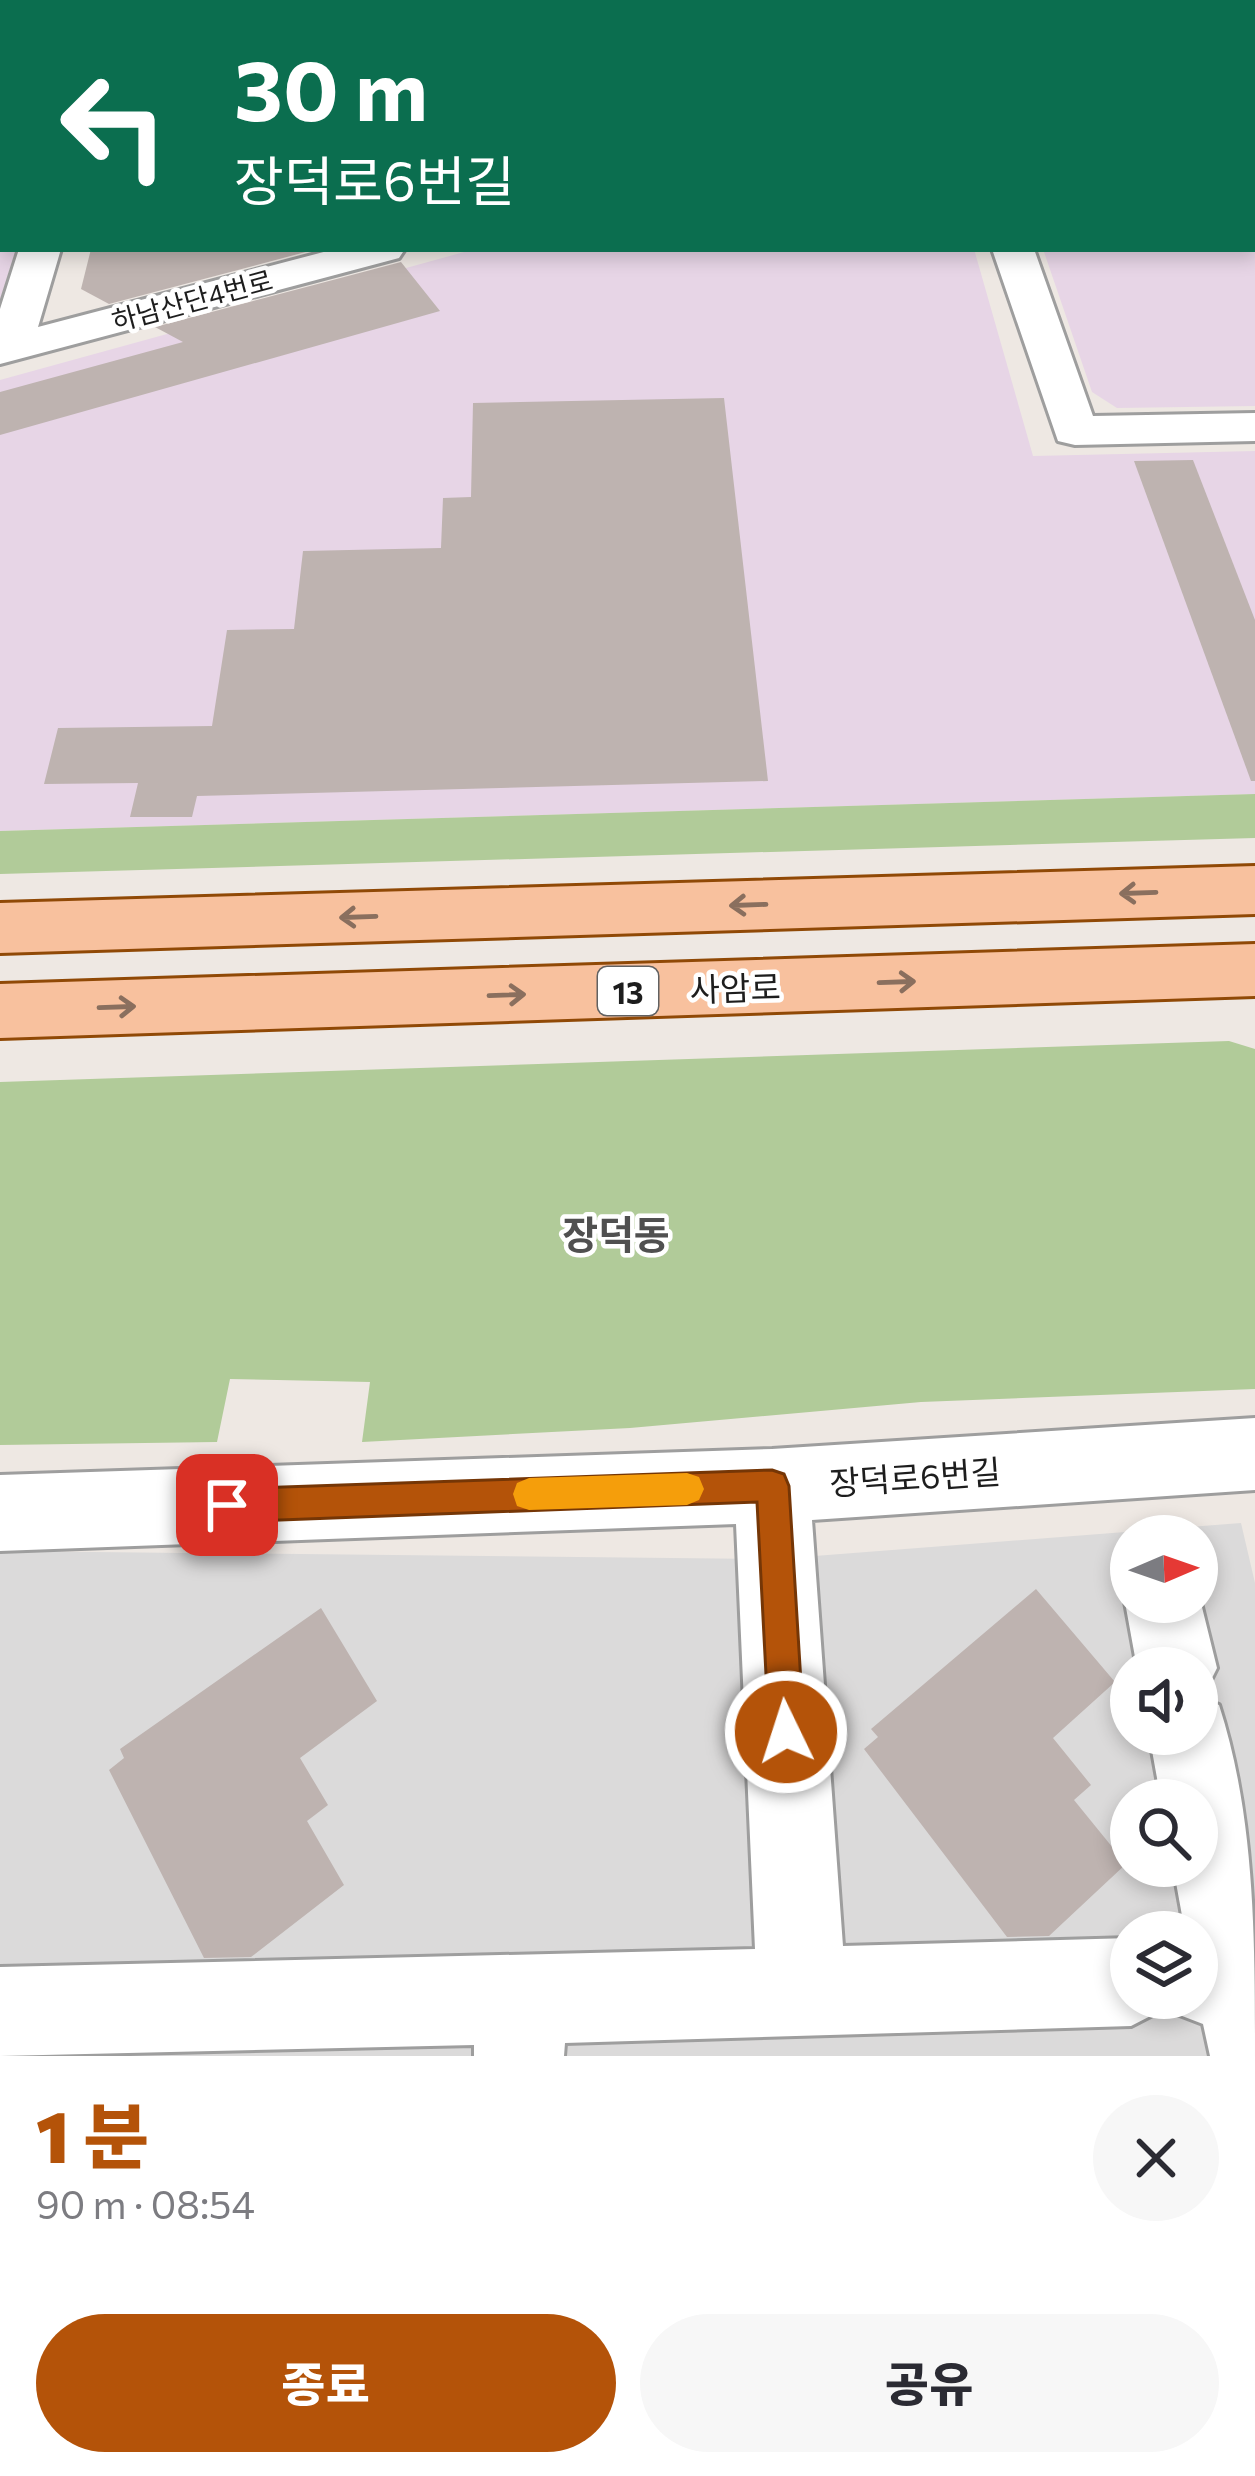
<!DOCTYPE html>
<html lang="ko">
<meta charset="utf-8">
<style>
:root{--surface:#fff;--page:#f7f7f7;--text:#2b2b33;--muted:#7c7c81;--accent:#b45309}
body{margin:0;font-family:Commissioner,"Noto Sans KR",sans-serif;background:var(--page);color:var(--text);height:100vh;display:flex;flex-direction:column;font-size:45px;white-space:nowrap}
*{box-sizing:border-box;margin:0}
p{font-size:39px;color:var(--muted)}
.icon{flex:none;width:66px;height:66px;fill:none;stroke:currentColor;stroke-width:2;stroke-linecap:round;stroke-linejoin:round}
.map{position:relative;height:2056px;overflow:hidden}
.panel{display:flex;flex-direction:column;background:var(--surface);flex:1}
.panel>*{flex:none}
.guide{position:absolute;left:0px;top:0px;width:1257px;height:252px;box-shadow:0 6px 18px #0003;background:#0b6e4f;color:#fff;overflow:hidden}
.needle{width:78px;rotate:88deg}
.tools{position:absolute;left:1110px;top:1515px;display:grid;gap:24px}
.tools a{display:grid;place-items:center;width:108px;height:108px;border-radius:50%;background:var(--surface);box-shadow:0 6px 18px #0003;font-size:60px}
.pin{position:absolute;display:grid;place-items:center;width:102px;height:102px;color:#fff;margin:-51px;border-radius:24px;box-shadow:0 6px 18px #0006}
.me{position:absolute;width:132px;margin:-66px;rotate:356deg;stroke-linejoin:round;filter:drop-shadow(0 0 9px #0008)}
.turn{display:flex;align-items:center;gap:42px;height:252px;padding:0 36px;font-size:54px}
.turn .icon{width:156px;height:156px;stroke-width:2.5}
.turn b{display:block;font-size:84px;line-height:102px}
.round{display:grid;place-items:center;flex:none;width:126px;height:126px;border-radius:63px;background:var(--page)}
.overview{display:flex;align-items:center;justify-content:space-between;height:204px;padding:0 36px}
h1{font-size:72px;font-weight:800;line-height:90px;color:var(--accent)}
.button{display:flex;gap:24px;margin-top:auto;padding:24px 36px}
.button a{flex:1;height:138px;border-radius:72px;background:var(--accent);color:#fff;font-size:48px;font-weight:800;line-height:138px;text-align:center}
.button a+a{background:var(--page);color:var(--text)}
.map>svg:first-child{display:block}
.residential{fill:#dbdada;fill-rule:evenodd}
.industrial{fill:#e7d5e6}
.forest{fill:#b1cb99}
.building{fill:#beb3b0}
.lines{fill:none;stroke-linecap:round;stroke-linejoin:round}
.minor-casing{stroke:#9e9e9e;stroke-width:6}
.major-casing{stroke:#904906;stroke-width:6}
.minor{fill:#fff;fill-rule:evenodd}
.major{fill:#f8c19e;fill-rule:evenodd}
.oneway{stroke:#8a6f5e}
.route{fill:#b45309;stroke:#753606;stroke-width:3}
.slow{fill:#f59e0b}
.labels{text-anchor:middle;dominant-baseline:central;stroke-width:9;stroke-linejoin:round;paint-order:stroke}
.far-street-label{font-size:27px;fill:#1d1d1d;stroke:#fff}
.shield{fill:#fff;stroke:#616161;stroke-width:3}
.shield-label{font-size:30px;font-weight:bold;fill:#1d1d1d}
.street-label{font-size:33px;fill:#1d1d1d;stroke:#fff}
.quarter-label{font-size:39px;font-weight:bold;fill:#505050;stroke:#fff}
</style>
<div class="map">
<svg width="1255" height="2056" viewBox="0 0 1255 2056">
<rect width="100%" height="100%" fill="#eee8e3"/>
<!-- residential -->
<path class="residential" d="M1241,1523L1255,1583V2056H0V1551L776,1559ZM1131,1536H1197V1602H1131ZM1131,1668H1197V1734H1131ZM1131,1800H1197V1866H1131ZM1131,1932H1197V1998H1131Z"/>
<!-- industrial -->
<g class="industrial">
<path d="M0,0H93L3,3V249H16L0,300Z"/>
<rect x="154" y="0" width="754" height="3"/>
<path d="M960,0H1255V406L1117,408L1092,392L1043,249H1254V3Z"/>
<path d="M475,249H974L1033,456L1255,451V794L0,831V380Z"/>
</g>
<!-- forest -->
<g class="forest">
<path d="M1255,794V838L0,874V831Z"/>
<path d="M1229,1041L1255,1049V1389L921,1402L630,1428L362,1442L370,1382L230,1379L217,1442L0,1445V1082Z"/>
</g>
<!-- building -->
<g class="building">
<path d="M91,249H317L109,304L81,289Z"/>
<path d="M401,262L440,311L0,435V392L183,342L155,327Z"/>
<path d="M724,398L768,781L197,796L192,817H130L138,783L44,784L58,728L212,726L227,630L294,629L303,551L441,548L443,498L471,497L473,403Z"/>
<path d="M1193,460L1255,620V781H1251L1134,461Z"/>
<path d="M1036,1589L1115,1682L1053,1738L1091,1785L1074,1800L1126,1864L1049,1936L1007,1937L864,1749L878,1737L871,1729Z"/>
<path d="M321,1608L377,1701L300,1758L328,1805L307,1821L344,1885L251,1957L204,1958L109,1770L124,1758L120,1749Z"/>
</g>
<g class="lines">
<defs>
<g id="minor">
<path d="M96,0H132L95,3Z"/>
<path d="M913,0H949L950,3H914Z"/>
<path d="M19,249H61L38,327L335,249H405L399,258L0,364V309Z"/>
<path d="M992,249H1034L1093,416L1255,413V441L1075,445L1058,441Z"/>
<path d="M1255,1418V1490L812,1520L843,1946L1131,1938V1998H1197V1932H1185L1173,1866H1197V1800H1161L1149,1734H1197V1668H1137L1125,1602L1131,1587V1602H1197V1587L1217,1668L1202,1698L1219,1705C1255,1816 1255,1938 1255,2056H1210L1203,2024L1164,2009L1131,2026L565,2043L564,2056H474V2045L0,2056V1967L755,1949L736,1524L0,1551V1475L772,1449Z"/>
</g>
<g id="major">
<path d="M1255,866V914L0,953V903Z"/>
<path d="M1255,944V996L0,1038V984Z"/>
</g>
</defs>
<!-- minor casing -->
<use href="#minor" class="minor-casing"/>
<!-- major casing -->
<use href="#major" class="major-casing"/>
<!-- minor -->
<use href="#minor" class="minor"/>
<!-- major -->
<use href="#major" class="major"/>
</g>
<!-- one-way arrows -->
<defs><path id="oneway-shaft" d="M-6 0H5M1.5-3L5.5 0L1.5 3" fill="none" stroke-width="1.6" stroke-linecap="round" stroke-linejoin="round" transform="scale(3)"/></defs>
<g class="oneway">
<use href="#oneway-shaft" transform="translate(1138 893) rotate(178)"/>
<use href="#oneway-shaft" transform="translate(748 905) rotate(178)"/>
<use href="#oneway-shaft" transform="translate(358 917) rotate(178)"/>
<use href="#oneway-shaft" transform="translate(897 982) rotate(-2)"/>
<use href="#oneway-shaft" transform="translate(507 995) rotate(-2)"/>
<use href="#oneway-shaft" transform="translate(117 1007) rotate(-2)"/>
</g>
<!-- route -->
<path class="route" d="M772,1470L784,1474L789,1486L804,1732L799,1745L786,1750L774,1745L769,1732L757,1502L227,1522L215,1517L211,1505L215,1494L227,1489Z"/>
<!-- slow -->
<path class="slow" d="M687,1473L699,1477L704,1489L699,1500L687,1505L529,1510L517,1506L513,1494L517,1483L529,1478Z"/>
<g class="labels">
<!-- far-street labels -->
<g class="far-street-label">
<text transform="translate(192 300) rotate(-15)">하남산단4번로</text>
</g>
<!-- shield labels -->
<rect class="shield" x="598" y="967" width="60" height="48" rx="9"/>
<g class="shield-label">
<text x="628" y="991">13</text>
</g>
<!-- street labels -->
<g class="street-label">
<text transform="translate(735 987) rotate(-2)">사암로</text>
<text transform="translate(915 1476) rotate(-4)">장덕로6번길</text>
</g>
<!-- quarter labels -->
<g class="quarter-label">
<text x="616" y="1233">장덕동</text>
</g>
</g>
</svg>
<div class="tools">
<a><svg class="needle" viewBox="-14 -14 28 28"><path d="M0-13l5 13h-10z" fill="#e53935"/><path d="M0 13l5-13h-10z" fill="#7c7c81"/></svg></a>
<a><svg class="icon" aria-label="sound" viewBox="0 0 24 24"><path d="M4 9h4l5-4v14l-5-4H4zM17 9q2 3 0 6"/></svg></a>
<a><svg class="icon" aria-label="search" viewBox="0 0 24 24"><circle cx="10" cy="10" r="6"/><path d="M15 15l6 6"/></svg></a>
<a><svg class="icon" aria-label="layers" viewBox="0 0 24 24"><path d="M12 4l9 5-9 5-9-5zM3 14l9 5 9-5"/></svg></a>
</div>
<div class="pin" style="left:227px;top:1505px;background:#d93025"><svg class="icon" aria-label="arrive" viewBox="0 0 24 24"><path d="M6 21V4h12l-3 4 3 4H6"/></svg></div>
<svg class="me" style="left:786px;top:1732px" viewBox="-20 -20 40 40"><circle r="17" fill="#b45309" stroke="#fff" stroke-width="3"/><path d="M0-11L8 9 0 5-8 9z" fill="#fff"/></svg>
<div class="guide">
<div class="turn"><svg class="icon" aria-label="left" viewBox="0 0 24 24"><path d="M17 20v-9H6M10 6l-5 5 5 5"/></svg><div><b>30 m</b>장덕로6번길</div></div>
</div>
</div>
<section class="panel">
<div class="overview"><div><h1>1 분</h1><p>90 m · 08:54</p></div><a class="round"><svg class="icon" aria-label="close" viewBox="0 0 24 24"><path d="M6 6l12 12M18 6L6 18"/></svg></a></div>
<div class="button"><a>종료</a><a>공유</a></div>
</section>
